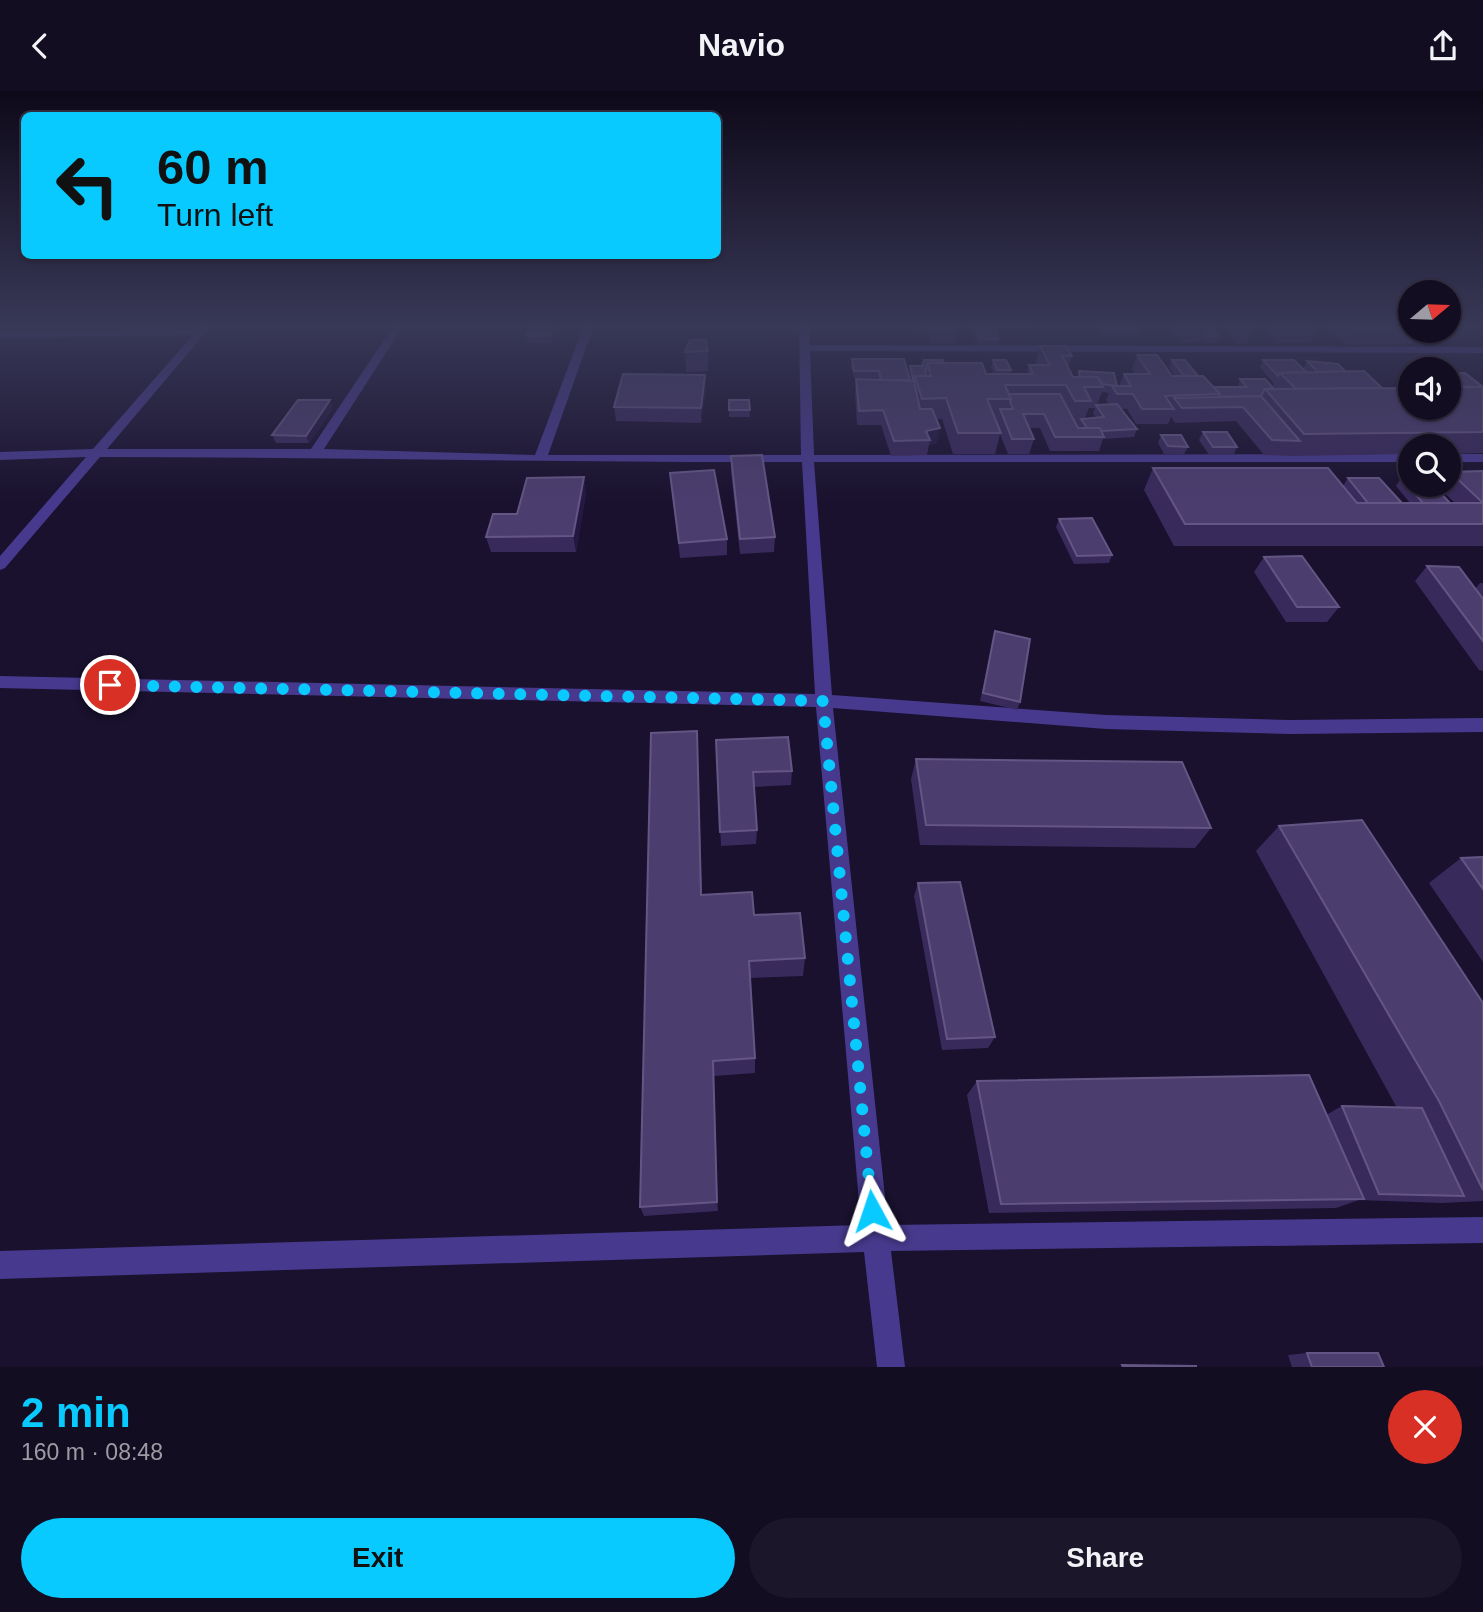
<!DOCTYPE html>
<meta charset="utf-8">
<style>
:root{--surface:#130d22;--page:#1c162a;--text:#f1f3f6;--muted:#9d9ca5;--line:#322d40;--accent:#09caff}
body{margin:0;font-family:Arial,sans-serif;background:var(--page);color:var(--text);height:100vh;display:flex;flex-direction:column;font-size:26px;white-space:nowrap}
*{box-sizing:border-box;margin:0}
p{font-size:23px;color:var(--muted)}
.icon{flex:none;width:38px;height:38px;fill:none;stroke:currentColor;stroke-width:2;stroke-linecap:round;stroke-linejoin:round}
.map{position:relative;height:1276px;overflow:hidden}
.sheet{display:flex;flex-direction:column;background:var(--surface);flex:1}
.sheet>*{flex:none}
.banner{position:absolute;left:21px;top:21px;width:700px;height:147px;border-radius:10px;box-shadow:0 2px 5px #0004,0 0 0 2px var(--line);background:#09caff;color:#111;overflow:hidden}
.needle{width:46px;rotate:71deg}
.tools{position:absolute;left:1398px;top:189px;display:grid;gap:14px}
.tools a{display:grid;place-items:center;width:63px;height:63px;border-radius:50%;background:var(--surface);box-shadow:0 2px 5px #0004,0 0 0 2px var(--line);font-size:35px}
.pin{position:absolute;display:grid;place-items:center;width:60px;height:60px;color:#fff;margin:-30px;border:4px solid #fff;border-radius:50%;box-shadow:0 2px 7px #0007}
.me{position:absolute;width:77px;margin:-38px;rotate:355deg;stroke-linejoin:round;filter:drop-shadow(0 0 5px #0008)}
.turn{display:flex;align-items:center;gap:24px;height:147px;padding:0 21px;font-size:32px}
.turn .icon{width:91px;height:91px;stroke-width:2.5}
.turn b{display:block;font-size:49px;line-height:60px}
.round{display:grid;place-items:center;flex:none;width:74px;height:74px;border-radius:37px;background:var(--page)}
.overview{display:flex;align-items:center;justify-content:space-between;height:119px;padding:0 21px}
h1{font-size:42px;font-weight:600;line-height:52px;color:var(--accent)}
.primary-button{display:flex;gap:14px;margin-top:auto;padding:14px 21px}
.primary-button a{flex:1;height:80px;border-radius:42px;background:var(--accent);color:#111;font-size:28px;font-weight:600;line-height:80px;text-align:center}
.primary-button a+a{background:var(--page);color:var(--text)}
header{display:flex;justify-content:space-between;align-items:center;height:91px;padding:0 21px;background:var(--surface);font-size:32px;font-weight:600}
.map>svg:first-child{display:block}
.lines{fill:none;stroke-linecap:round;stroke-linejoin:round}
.minor{fill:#473a8e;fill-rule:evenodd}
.wall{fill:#392a5c;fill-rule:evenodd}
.shaded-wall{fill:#241842}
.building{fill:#4b3d6e;stroke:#645684;stroke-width:2}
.route{stroke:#09caff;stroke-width:12;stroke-dasharray:0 21.6}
</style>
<header><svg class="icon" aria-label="back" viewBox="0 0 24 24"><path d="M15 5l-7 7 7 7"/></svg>Navio<svg class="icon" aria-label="share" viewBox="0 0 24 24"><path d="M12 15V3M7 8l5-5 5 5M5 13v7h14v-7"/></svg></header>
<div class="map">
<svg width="1483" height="1276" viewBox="0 0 1483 1276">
<rect width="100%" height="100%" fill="#19112e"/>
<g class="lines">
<!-- minor -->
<g class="minor">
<path d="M202,234H212L107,358H311L394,234H404L324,358L535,364L584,234H594L548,364H801L799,234H809L810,254L1483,256V262L810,260L814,364L1410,363V371H814L832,604L1106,624L1290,629L1483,627V641L1290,643L1106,638L833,617L888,1134L1483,1126V1152L891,1160L905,1276H877L864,1161L0,1188V1160L861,1134L816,616L0,597V585L815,603L802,371C568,372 334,366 100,366L5,477L0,479V465L86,366L0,369V361L93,358L193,244L0,247V241L198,238Z"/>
<rect x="1449" y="363" width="34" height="8"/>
</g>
</g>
<!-- wall -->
<g class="wall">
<path d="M553,234L554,240L552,252H528L527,245Z"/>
<path d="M915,234H972H956L957,239L955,252L931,253L926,240H917Z"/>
<path d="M972,234H1037L1036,237L995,238L999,248L998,255H978L971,238Z"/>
<path d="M1096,234H1134L1138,239L1135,246H1102Z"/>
<path d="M1168,234H1209L1220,245L1217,252H1204L1201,248L1199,251L1182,252Z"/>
<path d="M1220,234H1255L1246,253H1238Z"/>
<path d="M1258,234H1320L1310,252H1276Z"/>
<path d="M1323,234H1410V240H1419L1411,253L1347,254Z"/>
<path d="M1040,255L1072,265L1068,277L1073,286H1077L1079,280L1117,295H1119L1124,283H1135L1132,278L1137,264L1172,285H1175L1169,276L1172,269L1214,296H1238L1240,288L1275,298L1273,296L1274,293L1260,276L1263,269L1303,278L1307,270L1345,280L1382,297L1449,317V283L1483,296V362L1449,363V355H1410V363L1291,365L1264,364L1236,330L1175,332L1171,326L1168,333H1136L1127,318H1121L1137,338L1134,346L1103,348L1099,360H1050L1040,337H1029L1034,348L1029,363H1008L1000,343L995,363H953L942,328H936L937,352L929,354L927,364L891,365L881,334H857L855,303L856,288L879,289L878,287H854L851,276L852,268L911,289L909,282L910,275H922L944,272L986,283H994L991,276L993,269L1011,279L1010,283H1027L1029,274H1035ZM1102,301L1109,302L1106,309L1109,314H1097ZM1089,317H1095L1093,322L1096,327H1085Z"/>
<path d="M708,260V280L686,281L685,261Z"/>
<path d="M706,299L701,332L616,330L614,316Z"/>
<path d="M729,309H749L750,326H729Z"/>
<path d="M333,317L309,352H276L272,344Z"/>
<path d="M1203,341L1237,356L1234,363L1209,364L1199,349Z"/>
<path d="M1161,344L1188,356L1184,363H1164L1158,352Z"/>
<path d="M731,365L775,446L774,461L740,463L731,380Z"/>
<path d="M1153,377L1343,395L1348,387L1402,412H1410L1396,395L1401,387L1450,412H1455L1438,396L1440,394H1449L1450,381L1483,380V455H1174L1144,399Z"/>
<path d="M670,382L727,448V464L680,467Z"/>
<path d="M586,402L576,461H491L486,446L517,423Z"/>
<path d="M1059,428L1112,464L1109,472L1074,473L1056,436Z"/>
<path d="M1264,466L1339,516L1327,531H1286L1254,481Z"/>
<path d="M1427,475L1475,498L1480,492H1483V580L1479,579L1415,490Z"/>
<path d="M995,540L1020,611L1017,619L980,610Z"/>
<path d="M697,640L702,804L754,824L805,867L803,885L750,887L755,967V982L714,985L718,1120L644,1125L640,1116Z"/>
<path d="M716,649L792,680L791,694L754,696L757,739L756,753L721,755Z"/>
<path d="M916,668L1211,737L1195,757L920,754L911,688Z"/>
<path d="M1279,735L1483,912V1110L1442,1112L1359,1109L1336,1117L989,1122L967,1004L977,990L1326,1024L1342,1015L1397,1017L1256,760Z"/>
<path d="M1483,766V871L1429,792L1461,767Z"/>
<path d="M918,792L995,946L988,957L942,959L914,805Z"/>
<path d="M1307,1262L1384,1276H1292L1288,1264Z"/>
</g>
<!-- shaded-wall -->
<g class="shaded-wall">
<path d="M553,234L554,240L552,252L551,244Z"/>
<path d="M705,284L706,299L701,332V317Z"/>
<path d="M330,309L333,317L309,352L306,345Z"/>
<path d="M940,337L937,352L929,354L930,349L926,340Z"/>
<path d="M584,386L586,402L576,461L573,445Z"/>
<path d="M697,640L698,661L702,823L701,804Z"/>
<path d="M713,970L714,985L718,1120L717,1111Z"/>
</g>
<!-- building -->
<g class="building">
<path d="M529,234H553L551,244L527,245Z"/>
<path d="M932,234H955L957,239H934Z"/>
<path d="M974,234H993L999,248H980Z"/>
<path d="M1102,234H1134L1138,239H1105Z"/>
<path d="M1207,234H1209L1220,245H1207L1204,241Z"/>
<path d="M1347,234H1410V239L1355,240Z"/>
<path d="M690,249H706L708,260L685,261Z"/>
<path d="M1040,255H1066L1072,265H1062L1073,286H1098L1103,296H1084L1091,310H1075L1066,294H1005L1011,308H987L1001,342H958L946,307L922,308L915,285H931L927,272H982L986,283H1033L1029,274H1050Z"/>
<path d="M1137,264H1157L1172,285H1203L1220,303L1165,305L1174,318H1142L1133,303H1117L1112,295H1131L1124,283H1150Z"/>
<path d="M852,268H904L910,289H881L879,280H854Z"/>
<path d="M924,269H943L944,272H927L925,285H915L914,291L910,275H922Z"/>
<path d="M993,269H1006L1011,279H997Z"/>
<path d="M1172,269H1185L1198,285H1184Z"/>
<path d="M1263,269H1294L1306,281L1280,282L1278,285Z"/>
<path d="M1307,270L1338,273L1345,280L1318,281Z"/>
<path d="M1079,280L1114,282L1117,295L1102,293L1098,286H1080Z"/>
<path d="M1364,280L1382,297L1296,298L1280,282Z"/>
<path d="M1465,282L1483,296H1457L1449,289V283Z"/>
<path d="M623,283L705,284L701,317L614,316Z"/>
<path d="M856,288L914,290L920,318H932L940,337L926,340L930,349L894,350L883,319L859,320Z"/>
<path d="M1240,288H1265L1274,298H1265L1261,305L1219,306L1220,303L1214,296H1247Z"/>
<path d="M1449,296H1483V341L1304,343L1265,298L1410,297V317H1449Z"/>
<path d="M1009,303H1060L1078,337H1100L1104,346H1055L1044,323H1023L1034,348H1012L1000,318H1013L1010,311L1011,308Z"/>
<path d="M1261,305L1300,350L1272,349L1243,316L1182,317L1174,307Z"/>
<path d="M298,309H330L306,345L272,344Z"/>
<path d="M729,309H749L750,319H729Z"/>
<path d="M1117,313L1137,338L1101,340L1100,337H1087L1081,328L1104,326L1096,314Z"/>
<path d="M1203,341H1227L1237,356H1213Z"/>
<path d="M1161,344H1181L1188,356L1168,355Z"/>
<path d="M762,364L775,446L740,448L731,365Z"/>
<path d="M1153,377H1328L1357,412H1483V433H1185Z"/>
<path d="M714,379L727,448L679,452L670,382Z"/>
<path d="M1483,380V412L1450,381Z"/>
<path d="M584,386L573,445L486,446L493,423H517L527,387Z"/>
<path d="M1348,387H1379L1402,412H1368Z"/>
<path d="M1401,387H1410V394H1433L1450,412H1423Z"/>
<path d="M1092,427L1112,464L1077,465L1059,428Z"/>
<path d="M1302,465L1339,516H1297L1264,466Z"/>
<path d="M1427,475L1459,476L1483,508V550Z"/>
<path d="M995,540L1030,548L1020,611L983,602Z"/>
<path d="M697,640L701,804L752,801L754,824L800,822L805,867L749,870L755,967L713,970L717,1111L640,1116L651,642Z"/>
<path d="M788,646L792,680L753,681L757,739L720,741L716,649Z"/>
<path d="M916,668L1182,671L1211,737L926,734Z"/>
<path d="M1362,729L1483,912V1099L1439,1010L1279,735Z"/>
<path d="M1483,766V798L1461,767Z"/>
<path d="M960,791L995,946L947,948L918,792Z"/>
<path d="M1309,984L1364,1108L1001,1113L977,990Z"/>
<path d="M1342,1015L1422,1017L1464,1105L1379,1103Z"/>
<path d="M1307,1262H1378L1384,1276H1312Z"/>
<path d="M1122,1274L1196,1275V1276H1123Z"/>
</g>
<!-- sky -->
<linearGradient id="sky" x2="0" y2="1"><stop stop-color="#0e0919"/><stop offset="0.57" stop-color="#383857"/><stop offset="1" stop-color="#383857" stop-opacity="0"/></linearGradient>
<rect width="1483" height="412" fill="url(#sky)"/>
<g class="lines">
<!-- route -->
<path class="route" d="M110,594L823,610L872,1120"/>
</g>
</svg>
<div class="tools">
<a><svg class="needle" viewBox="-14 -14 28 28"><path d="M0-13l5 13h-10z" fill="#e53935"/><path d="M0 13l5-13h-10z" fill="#9d9ca5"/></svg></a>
<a><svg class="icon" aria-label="sound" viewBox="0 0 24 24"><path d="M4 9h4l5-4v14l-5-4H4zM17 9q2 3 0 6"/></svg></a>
<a><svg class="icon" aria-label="search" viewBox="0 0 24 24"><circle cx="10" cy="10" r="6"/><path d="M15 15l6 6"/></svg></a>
</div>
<div class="pin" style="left:110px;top:594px;background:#d93025"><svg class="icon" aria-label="arrive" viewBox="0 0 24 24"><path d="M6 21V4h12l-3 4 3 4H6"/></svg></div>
<svg class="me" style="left:872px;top:1120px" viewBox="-20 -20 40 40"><path d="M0-17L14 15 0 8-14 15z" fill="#09caff" stroke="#fff" stroke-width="4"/></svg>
<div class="banner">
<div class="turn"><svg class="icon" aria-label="left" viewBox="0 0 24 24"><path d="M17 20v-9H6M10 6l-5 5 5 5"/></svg><div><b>60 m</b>Turn left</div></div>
</div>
</div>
<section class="sheet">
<div class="overview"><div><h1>2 min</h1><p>160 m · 08:48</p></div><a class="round" style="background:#d93025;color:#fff"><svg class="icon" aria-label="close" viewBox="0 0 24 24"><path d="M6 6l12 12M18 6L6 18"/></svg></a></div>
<div class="primary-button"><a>Exit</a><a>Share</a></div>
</section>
